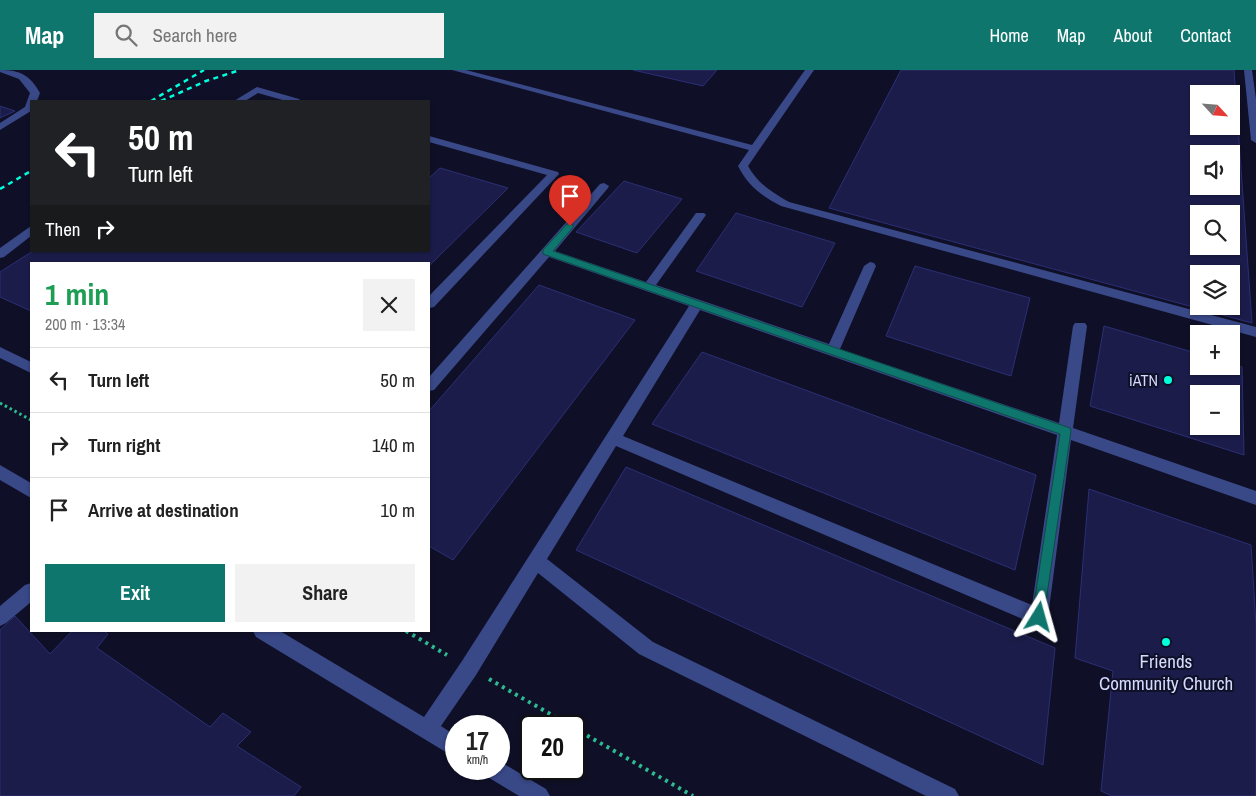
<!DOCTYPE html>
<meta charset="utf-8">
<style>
:root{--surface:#fff;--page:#f2f2f2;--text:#222;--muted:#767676;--line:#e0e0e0;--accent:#0f766e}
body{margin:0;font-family:"Archivo Narrow",sans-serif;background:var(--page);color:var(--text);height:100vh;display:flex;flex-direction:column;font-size:19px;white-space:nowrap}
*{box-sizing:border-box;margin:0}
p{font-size:16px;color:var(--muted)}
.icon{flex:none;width:28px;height:28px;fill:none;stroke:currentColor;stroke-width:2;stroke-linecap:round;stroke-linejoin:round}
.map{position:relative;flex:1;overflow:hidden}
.drawer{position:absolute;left:30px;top:192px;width:400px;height:370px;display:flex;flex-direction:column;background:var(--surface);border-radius:0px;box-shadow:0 1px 4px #0004}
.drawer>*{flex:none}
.banner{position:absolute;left:30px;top:30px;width:400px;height:152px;border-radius:0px;box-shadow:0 1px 4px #0004;background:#202124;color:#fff;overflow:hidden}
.needle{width:32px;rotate:116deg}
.tools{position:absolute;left:1190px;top:15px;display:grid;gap:10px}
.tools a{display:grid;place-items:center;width:50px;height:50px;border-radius:0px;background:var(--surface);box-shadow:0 1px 4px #0004;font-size:25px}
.speed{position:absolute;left:445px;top:645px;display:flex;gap:10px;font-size:25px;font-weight:700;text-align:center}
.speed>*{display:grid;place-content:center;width:65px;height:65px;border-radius:50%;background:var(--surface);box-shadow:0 1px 4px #0004;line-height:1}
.speed small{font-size:12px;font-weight:400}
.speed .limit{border:2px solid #111;border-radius:8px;background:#fff;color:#111}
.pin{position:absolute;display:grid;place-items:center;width:42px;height:42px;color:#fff;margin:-51px -21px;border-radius:50% 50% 50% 0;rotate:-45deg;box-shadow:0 0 5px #0007}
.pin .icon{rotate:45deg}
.me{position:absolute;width:55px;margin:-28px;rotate:8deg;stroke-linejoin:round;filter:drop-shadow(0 0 4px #0008)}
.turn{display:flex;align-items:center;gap:18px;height:105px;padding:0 15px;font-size:22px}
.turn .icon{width:65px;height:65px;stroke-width:2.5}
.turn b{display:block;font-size:35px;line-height:42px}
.then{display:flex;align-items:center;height:48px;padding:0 15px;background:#0003;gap:10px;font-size:19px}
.round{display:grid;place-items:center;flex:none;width:52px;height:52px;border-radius:0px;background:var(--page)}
.summary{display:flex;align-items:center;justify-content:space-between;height:85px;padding:0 15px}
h1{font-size:30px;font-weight:800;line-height:38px;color:#1e9e55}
.cta{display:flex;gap:10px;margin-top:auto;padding:10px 15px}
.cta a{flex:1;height:58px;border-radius:0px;background:var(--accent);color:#fff;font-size:20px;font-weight:800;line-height:58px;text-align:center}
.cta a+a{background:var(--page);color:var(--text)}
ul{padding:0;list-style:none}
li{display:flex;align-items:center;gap:15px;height:65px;padding:0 15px;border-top:1px solid var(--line)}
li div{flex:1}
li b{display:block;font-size:19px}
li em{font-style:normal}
header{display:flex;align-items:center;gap:30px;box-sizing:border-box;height:70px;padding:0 25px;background:var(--accent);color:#fff}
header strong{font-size:24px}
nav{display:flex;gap:28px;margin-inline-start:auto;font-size:18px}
.search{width:350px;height:45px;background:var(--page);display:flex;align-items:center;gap:12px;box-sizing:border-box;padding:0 18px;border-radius:0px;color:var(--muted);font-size:19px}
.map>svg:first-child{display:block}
.building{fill:#1b1c49;stroke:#2c2f75;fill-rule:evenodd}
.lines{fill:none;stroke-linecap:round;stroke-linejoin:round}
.path-far1{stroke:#2dbb91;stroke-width:3;stroke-dasharray:2.5 3;stroke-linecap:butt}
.path{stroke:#2dbb91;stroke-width:4;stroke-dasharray:3 4.5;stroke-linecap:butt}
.minor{fill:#394887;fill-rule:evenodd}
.rail{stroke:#01ffdd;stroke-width:2.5;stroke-dasharray:5 4.5;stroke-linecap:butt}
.route{fill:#0f766e;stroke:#0a4d48}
.poi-dot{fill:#01ffdd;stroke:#0f1027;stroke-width:2}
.labels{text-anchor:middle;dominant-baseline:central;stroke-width:4;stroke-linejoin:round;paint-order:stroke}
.poi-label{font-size:16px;fill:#d5daff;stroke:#0f1027;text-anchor:end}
.near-poi-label{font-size:19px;fill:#d5daff;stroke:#0f1027}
</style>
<header>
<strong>Map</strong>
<div class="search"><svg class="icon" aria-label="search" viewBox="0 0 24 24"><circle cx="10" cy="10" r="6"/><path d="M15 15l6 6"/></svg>Search here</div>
<nav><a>Home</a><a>Map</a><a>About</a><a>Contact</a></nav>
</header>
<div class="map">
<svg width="1256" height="726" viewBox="0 0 1256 726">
<rect width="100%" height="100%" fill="#0f1027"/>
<!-- building -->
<g class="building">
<path d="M633,0H717L703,16Z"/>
<path d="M901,0H1234L1252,253L829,138ZM1199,24H1231V56H1199ZM1199,84H1231V116H1199ZM1199,144H1231V176H1199ZM1199,204H1231V236H1199Z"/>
<path d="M0,36L15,41L0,48Z"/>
<path d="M440,98L508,118L429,196V194H31V241L0,227V202L33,181H429V108Z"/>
<path d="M624,111L682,129L637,183L576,162Z"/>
<path d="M736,143L835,173L802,237L696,201Z"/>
<path d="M915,196L1030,228L1011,306L886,266Z"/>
<path d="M539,215L635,250L453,490L429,476V341Z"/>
<path d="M1104,256L1199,284V296H1231V293L1242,297L1244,385L1090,336ZM1199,324H1231V356H1199Z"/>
<path d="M702,282L1036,405L1015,500L652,354Z"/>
<path d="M626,397L1055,578L1043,695L576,480Z"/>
<path d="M1089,419L1251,475L1256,555V726H1112L1101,721L1113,601L1075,588Z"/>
<path d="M15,546L50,584L72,561H104L108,564L97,578L210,657L223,643L251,662L237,676L301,717L294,726H0V560Z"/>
</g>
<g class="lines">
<!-- path-far1 -->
<path class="path-far1" d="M0,333L31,350"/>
<!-- path -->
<g class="path">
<path d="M406,561L447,585"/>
<path d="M489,609L571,656"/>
<path d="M574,658L693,726"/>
</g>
<!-- minor -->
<g class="minor">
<path d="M0,0C20,0 30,5 40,23L37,31H31V41L0,60V53L25,37L30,23L19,9L0,2Z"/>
<path d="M452,0H466L752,75L805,0H814L748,96C758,114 772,122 789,132L1256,257V267L781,136C762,126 748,116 738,96L749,80Z"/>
<path d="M1244,0H1252L1256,29V73L1251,70Z"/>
<path d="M257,17L299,29L301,31H286L258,23L245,31H234Z"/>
<path d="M429,66L558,102L559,104L434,237L429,238V226L547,105L429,72Z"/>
<path d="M604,113L609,116L608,118L555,181L646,212L696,143H704L706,145L656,215L829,274L864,196L870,192L874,193L876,196L840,279L1059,353L1073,256L1075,253H1085L1087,256L1073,358L1256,421V435L1071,370L1048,547L1045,553L1039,556L616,376L547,489L653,572L955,719L959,726H926L639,584L538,503L476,605L441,656L456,666V687L449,684L256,567L253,561H280L424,647L462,591L689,236L549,187L434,320L429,321V307L600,114ZM700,240L1057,365L1032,535L623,366Z"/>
<path d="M31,156V166L4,187L0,188V178Z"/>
<path d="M0,277L31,292V303L0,288Z"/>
<path d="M0,395L31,413V428L0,410Z"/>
<path d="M31,513V532L6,553L0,556V536L25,515Z"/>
<path d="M499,691L546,719L550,726H519L486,706L483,699H499Z"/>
</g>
<!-- rail -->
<g class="rail">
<path d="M151,31L204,0"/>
<path d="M161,31L206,11L240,0"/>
<path d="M0,119L31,101"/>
</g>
</g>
<!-- route -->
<path class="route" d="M570,153L574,156L553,181L1070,358L1071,361L1043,552L1039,554L1034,552L1032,547L1060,364L543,184V180L567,154Z"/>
<!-- markers -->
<g class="poi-dot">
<circle cx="1168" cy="310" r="5"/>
<circle cx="1166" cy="572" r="5"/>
</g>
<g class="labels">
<!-- poi labels -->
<g class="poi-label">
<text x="1158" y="310">iATN</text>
</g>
<!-- near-poi labels -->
<g class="near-poi-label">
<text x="1166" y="591">Friends<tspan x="1166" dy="22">Community Church</tspan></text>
</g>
</g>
</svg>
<div class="tools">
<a><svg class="needle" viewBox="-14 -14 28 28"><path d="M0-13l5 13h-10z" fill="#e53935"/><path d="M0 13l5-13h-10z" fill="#767676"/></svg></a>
<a><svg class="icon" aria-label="sound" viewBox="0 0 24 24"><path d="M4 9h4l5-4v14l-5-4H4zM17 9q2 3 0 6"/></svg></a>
<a><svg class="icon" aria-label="search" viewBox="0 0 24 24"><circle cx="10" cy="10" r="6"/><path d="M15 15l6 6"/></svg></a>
<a><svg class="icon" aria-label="layers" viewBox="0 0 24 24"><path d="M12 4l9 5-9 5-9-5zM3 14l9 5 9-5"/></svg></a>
<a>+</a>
<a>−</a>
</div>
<div class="speed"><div>17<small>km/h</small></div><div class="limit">20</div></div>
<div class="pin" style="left:570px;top:156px;background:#d93025"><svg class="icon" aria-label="arrive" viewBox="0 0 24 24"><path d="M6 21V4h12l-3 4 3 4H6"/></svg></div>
<svg class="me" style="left:1039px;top:547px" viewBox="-20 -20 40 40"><path d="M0-17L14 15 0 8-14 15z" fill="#0f766e" stroke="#fff" stroke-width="4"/></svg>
<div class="banner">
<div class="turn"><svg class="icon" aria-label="left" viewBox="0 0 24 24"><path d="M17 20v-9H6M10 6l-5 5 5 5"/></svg><div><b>50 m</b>Turn left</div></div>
<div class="then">Then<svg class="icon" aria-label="right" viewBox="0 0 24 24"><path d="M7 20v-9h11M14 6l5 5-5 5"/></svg></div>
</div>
<section class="drawer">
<div class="summary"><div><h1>1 min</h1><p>200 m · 13:34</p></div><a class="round"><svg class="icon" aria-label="close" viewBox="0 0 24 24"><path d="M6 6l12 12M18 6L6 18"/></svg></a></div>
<ul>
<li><svg class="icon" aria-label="left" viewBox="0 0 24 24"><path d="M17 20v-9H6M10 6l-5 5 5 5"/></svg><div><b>Turn left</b></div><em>50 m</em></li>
<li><svg class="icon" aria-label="right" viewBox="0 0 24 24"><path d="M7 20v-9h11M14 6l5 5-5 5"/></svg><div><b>Turn right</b></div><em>140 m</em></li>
<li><svg class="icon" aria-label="arrive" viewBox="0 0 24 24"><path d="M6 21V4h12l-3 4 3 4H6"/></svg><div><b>Arrive at destination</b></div><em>10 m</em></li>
</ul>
<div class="cta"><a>Exit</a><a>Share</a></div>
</section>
</div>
